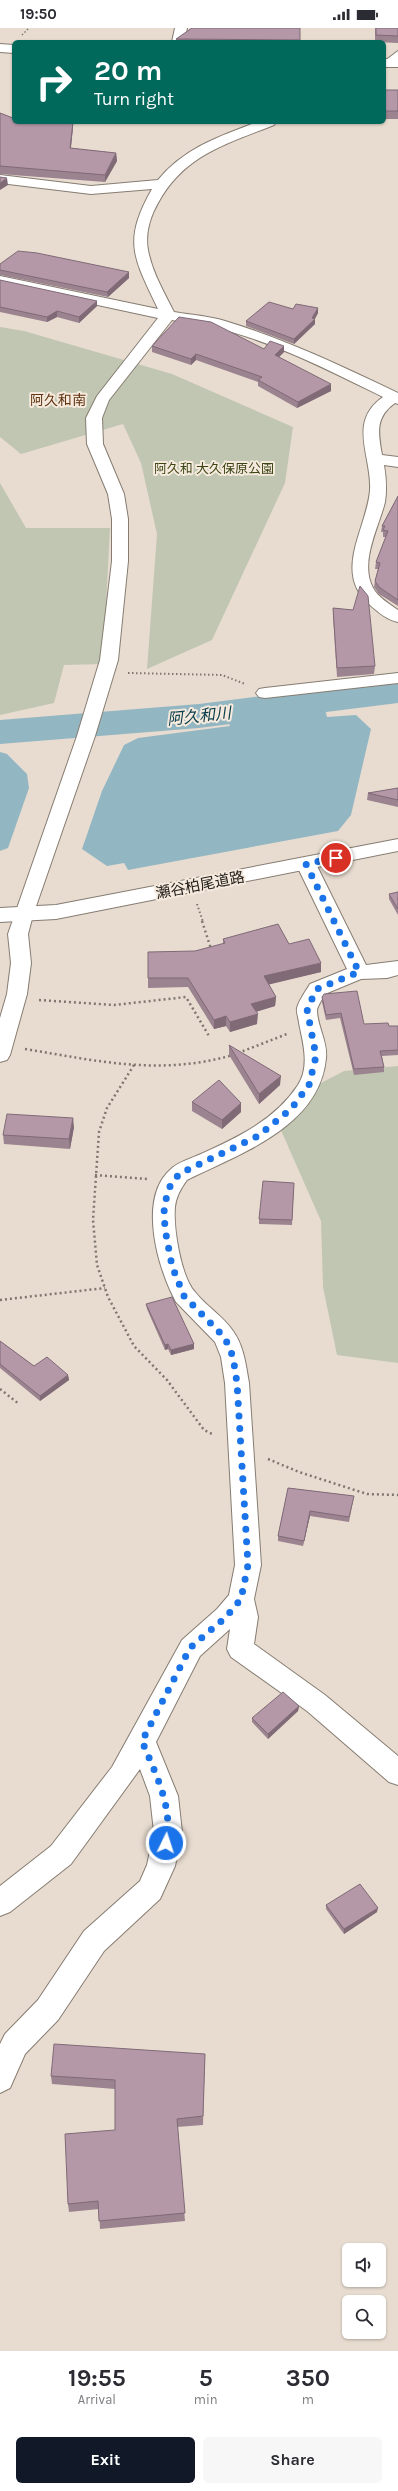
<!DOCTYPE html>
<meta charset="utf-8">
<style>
:root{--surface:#fff;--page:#f7f7f7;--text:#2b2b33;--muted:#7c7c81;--accent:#111827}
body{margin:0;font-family:Karla,"Noto Sans JP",sans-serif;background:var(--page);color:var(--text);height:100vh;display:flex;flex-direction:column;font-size:15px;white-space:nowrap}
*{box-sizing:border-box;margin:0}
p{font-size:13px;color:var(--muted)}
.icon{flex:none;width:22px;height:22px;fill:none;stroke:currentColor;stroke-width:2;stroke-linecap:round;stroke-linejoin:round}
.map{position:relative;height:2323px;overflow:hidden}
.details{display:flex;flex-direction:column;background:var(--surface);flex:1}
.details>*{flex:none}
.top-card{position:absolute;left:12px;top:12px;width:374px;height:84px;border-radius:6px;box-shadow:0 1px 3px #0004;background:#00695c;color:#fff;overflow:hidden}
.buttons{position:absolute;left:342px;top:2215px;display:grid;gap:8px}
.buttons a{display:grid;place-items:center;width:44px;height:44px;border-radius:6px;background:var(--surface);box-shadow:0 1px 3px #0004;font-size:20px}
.pin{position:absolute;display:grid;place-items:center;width:34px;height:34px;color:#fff;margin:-17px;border:2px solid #fff;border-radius:50%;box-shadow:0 1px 4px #0007}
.me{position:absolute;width:44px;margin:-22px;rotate:4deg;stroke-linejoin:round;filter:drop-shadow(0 0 3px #0008)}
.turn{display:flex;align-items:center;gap:14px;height:84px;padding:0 16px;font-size:18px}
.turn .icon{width:52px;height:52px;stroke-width:2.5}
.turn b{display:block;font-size:28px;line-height:34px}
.eta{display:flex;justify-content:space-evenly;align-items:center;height:68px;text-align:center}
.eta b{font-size:24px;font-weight:700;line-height:28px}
.action{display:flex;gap:8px;margin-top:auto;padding:8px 16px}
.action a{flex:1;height:46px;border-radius:6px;background:var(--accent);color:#fff;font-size:16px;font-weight:700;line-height:46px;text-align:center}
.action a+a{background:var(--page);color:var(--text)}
.status{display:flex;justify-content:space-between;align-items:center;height:28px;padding:0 20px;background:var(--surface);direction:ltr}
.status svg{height:11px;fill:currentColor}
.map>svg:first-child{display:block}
.green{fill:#c0c6b1}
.water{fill:#93b6c3}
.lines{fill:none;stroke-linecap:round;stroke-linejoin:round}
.river{fill:#93b6c3;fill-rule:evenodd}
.street-casing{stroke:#867c71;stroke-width:2}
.secondary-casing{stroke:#867c71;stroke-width:2}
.path-far2{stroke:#7e766f;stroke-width:1.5;stroke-dasharray:1.5 2;stroke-linecap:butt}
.path-far1{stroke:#7e766f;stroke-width:2;stroke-dasharray:1.5 2.5;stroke-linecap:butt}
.path{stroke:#7e766f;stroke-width:2.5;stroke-dasharray:2 3;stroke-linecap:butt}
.street{fill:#fff;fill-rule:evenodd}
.secondary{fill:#fff;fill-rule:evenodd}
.wall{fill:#9c8390}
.shaded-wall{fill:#7f6a76}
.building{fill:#b598a8;stroke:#7f6a76}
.route{stroke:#1a73e8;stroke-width:7;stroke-dasharray:0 12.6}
.labels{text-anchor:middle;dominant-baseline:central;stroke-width:4;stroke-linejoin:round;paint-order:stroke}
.far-park-label{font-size:13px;fill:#3b4514;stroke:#f5eadd}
.far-quarter-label{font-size:14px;fill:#613412;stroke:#f5eadd}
.street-label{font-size:15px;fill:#25211d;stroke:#f5eadd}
.water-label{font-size:16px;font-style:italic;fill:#053b49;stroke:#f5eadd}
</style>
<div class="status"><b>19:50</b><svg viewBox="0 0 49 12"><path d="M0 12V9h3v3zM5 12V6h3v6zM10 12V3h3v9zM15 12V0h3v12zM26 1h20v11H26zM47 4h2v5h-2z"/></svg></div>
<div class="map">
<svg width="398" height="2323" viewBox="0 0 398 2323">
<rect width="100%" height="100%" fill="#e8dcd0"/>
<!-- green -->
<g class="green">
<path d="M0,299L24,303L172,346L293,399L285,455L212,612L147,641L157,506L141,435L123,396L21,426L0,409Z"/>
<path d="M0,455L26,500H110L103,636L64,637L54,675L0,687Z"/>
<path d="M398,1038V1335L337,1327L323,1259L321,1193L280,1100L319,1056L344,1043Z"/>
</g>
<!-- water -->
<g class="water">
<path d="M323,674L327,689L356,687L371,701L351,787L338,803L128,842L124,835L107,838L82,821L102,763L124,717L138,710L230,698L225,685Z"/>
<path d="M0,724L7,726L27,746L29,760L8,820L0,823Z"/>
</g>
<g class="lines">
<!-- river -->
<path class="river" d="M398,651V675L199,700L0,716V692L199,676Z"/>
<defs>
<g id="street">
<path d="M175,0H187L184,14H172Z"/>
<path d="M398,23V34L394,38H386V32Z"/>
<path d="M257,94H276L274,97C226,116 184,127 158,175C150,189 145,206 148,222C152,244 164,264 174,284C191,287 209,288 225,293C285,311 342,338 398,365V376L395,375C375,389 378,405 382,427L398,429V439L384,437C386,449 387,461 385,474C379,499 359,534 373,560C378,569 389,576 398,582V594C387,592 378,584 370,577C332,544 367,501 370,462C372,428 347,394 383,369C330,343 274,314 217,300C202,296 186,295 172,292L109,372L102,390L103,416L124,466L128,491V533L118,632L95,708L33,887L28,906L31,935L27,966L10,1027L7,1032L0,1034V990L7,966L11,935L8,906L77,708L100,632L112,533V491L108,466L87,416L86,390L97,368L158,290L0,256V248L158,281C134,230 122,214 152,161L91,166L0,155V147L91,158L158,152C184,120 220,108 257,94Z"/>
<path d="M398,645V655L265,670L259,669L256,665L259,661L265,660Z"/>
<path d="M306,830L313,832L316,836L366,937L398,933V947L387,950L361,951L325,966C323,970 318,977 317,982C317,998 328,1014 326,1030C320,1099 239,1126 187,1152C181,1160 176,1169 175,1179C173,1199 181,1249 195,1264C206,1278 223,1288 233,1303C244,1318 246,1338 249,1355L261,1537L254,1571L258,1589L254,1616L325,1667L398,1728V1757L389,1754L307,1683L231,1629L227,1621L230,1601L200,1628L156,1714L178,1768L182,1804L175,1838L160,1871L104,1923L58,1992L25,2026L10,2060L0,2065V2016L5,2006L38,1972L84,1903L140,1853L147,1837L154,1804L150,1768L140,1741L71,1836L10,1884L0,1888V1858L51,1818L112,1739L182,1612L217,1581L229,1567L235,1537L225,1355L221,1329L215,1314L176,1274C158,1241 137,1170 171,1141C178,1134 192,1130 201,1126C238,1109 275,1092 298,1057C310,1038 303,1015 299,995C299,991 296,984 297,980C299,972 306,963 310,956L347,941L296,836L299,832Z"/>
</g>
<g id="secondary">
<path d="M0,16L14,17V25L0,24Z"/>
<rect x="384" y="31" width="14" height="8"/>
<path d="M398,811V823L56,891L0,894V880L56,877Z"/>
</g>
</defs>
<!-- street casing -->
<use href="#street" class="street-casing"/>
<!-- secondary casing -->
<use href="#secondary" class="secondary-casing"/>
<!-- path-far2 -->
<path class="path-far2" d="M22,7L29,0"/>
<!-- path-far1 -->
<g class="path-far1">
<path d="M128,645L222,647L245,656"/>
<path d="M197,876L203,894"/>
</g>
<!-- path -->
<g class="path">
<path d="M202,893L211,921"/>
<path d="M39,972L114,977L186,969L209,1008"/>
<path d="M25,1021C99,1033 159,1048 233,1027"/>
<path d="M238,1025L287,1006"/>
<path d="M134,1037L107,1080L99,1104L93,1192L97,1237L108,1269L134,1318L167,1352L204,1402L214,1407"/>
<path d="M95,1147L147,1151"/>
<path d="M0,1272L105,1260"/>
<path d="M0,1361L19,1376"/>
<path d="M268,1431L299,1444L367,1466L398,1467"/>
</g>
<!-- street -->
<use href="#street" class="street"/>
<!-- secondary -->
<use href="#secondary" class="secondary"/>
</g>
<!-- wall -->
<g class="wall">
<path d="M375,0H398V15L375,14Z"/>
<path d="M176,11L300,12V14H176Z"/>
<rect x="384" y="62" width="14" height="29"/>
<path d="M0,85L13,90L73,99L71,120L116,125L117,133L105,154L0,146V147Z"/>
<path d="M0,236L129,250L108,269L0,247Z"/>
<path d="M0,252L97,278L79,295L57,289L47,294L0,284Z"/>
<path d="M318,280V285L315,291V296L294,316L246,298V293L293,281Z"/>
<path d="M152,318L264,321L284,324L279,329L331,363L297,380L258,358V354L196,332L191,337L152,324Z"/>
<path d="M398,468V578L379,566L374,559L375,553L378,541H375L376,534L386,509H383V504H381L382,498Z"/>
<path d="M333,580L353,582L375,638L374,646L337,649L333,588Z"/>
<path d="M398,760V779L367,772L368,765Z"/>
<path d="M398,864V887L389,871V866Z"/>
<path d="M223,911L289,916L321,944L268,956L276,969L275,978L256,984L257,996L230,1004L226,998L214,1001L188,959L148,960V950L195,923L223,916Z"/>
<path d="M322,969L364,996L389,998H398V1027L382,1028L384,1039V1044L354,1047L340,990L326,992L322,974Z"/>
<path d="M229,1017L280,1057L259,1076L229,1027Z"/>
<path d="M192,1074L241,1084L222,1101L192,1083Z"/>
<path d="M74,1099L70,1121L4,1116L3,1107Z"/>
<path d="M294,1155L292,1197L259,1196V1191Z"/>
<path d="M146,1276L194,1316V1321L171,1327L168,1321L165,1322L147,1281Z"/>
<path d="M0,1313L34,1338L68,1347L69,1352L40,1373L0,1340Z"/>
<path d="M288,1460L354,1468L349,1494L310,1488L303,1518L278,1513V1508Z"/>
<path d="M299,1678L298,1683L268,1711L252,1694V1690Z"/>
<path d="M326,1877L377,1884L344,1906L326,1881Z"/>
<path d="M205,2026L203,2097L177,2099L185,2193L100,2201L99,2181L69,2184L68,2176L115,2102V2061L52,2056L51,2048Z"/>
</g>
<!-- shaded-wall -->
<g class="shaded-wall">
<path d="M73,94V99L70,127V120Z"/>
<path d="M116,125L117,133L105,154V147Z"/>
<path d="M7,150L8,157L0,162V155Z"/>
<path d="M129,244V250L108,269L107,264Z"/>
<path d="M97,273V278L79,295V289Z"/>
<path d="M318,280V285L314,292L315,291V296L294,316V311L312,290Z"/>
<path d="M57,283V289L47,294V289Z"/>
<path d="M284,318V324L275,333V327Z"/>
<path d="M196,326V332L191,337V331Z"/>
<path d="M331,356V363L297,380L298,374Z"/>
<path d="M321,935V944L263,958L264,948Z"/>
<path d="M276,969L275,978L251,985V976Z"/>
<path d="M258,986L257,996L230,1004V994Z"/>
<path d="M226,988V998L214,1001V992Z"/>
<path d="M281,1048L280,1057L259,1076V1066Z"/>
<path d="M241,1075V1084L222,1101V1092Z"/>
<path d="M73,1090L74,1099L70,1121L69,1111Z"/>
<path d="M168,1316V1321L165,1322V1317Z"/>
<path d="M194,1316V1321L171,1327V1322Z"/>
<path d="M68,1347L69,1352L40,1373V1368Z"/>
<path d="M310,1483V1488L303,1518Z"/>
<path d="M299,1678L298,1683L268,1711V1706Z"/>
<path d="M378,1880L377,1884L344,1906V1901Z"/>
</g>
<!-- building -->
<g class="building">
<path d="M192,0H300V12L176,11Z"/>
<path d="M376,0H398V8L376,7Z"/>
<rect x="384" y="62" width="14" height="21"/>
<path d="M0,85L13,90L14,89V94H73L70,120L116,125L105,147L0,138Z"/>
<path d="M0,149L7,150L0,155Z"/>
<path d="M18,223L37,225L129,244L107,264L0,242V236Z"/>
<path d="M0,252L97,273L79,289L57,283L47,289L0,279Z"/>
<path d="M269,274L293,281L296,276L318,280L312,290L315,291L294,311L246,293Z"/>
<path d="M179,289L211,294L264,321L270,313L284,318L275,327L331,356L298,374L258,352L262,349L196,326L191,331L152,318Z"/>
<path d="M398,468V572L379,559L375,553L380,535L376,534L388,503L383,502L385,498H382Z"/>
<path d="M360,558L368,568L375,638L337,640L333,580L353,582Z"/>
<path d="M398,760V772L368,765Z"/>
<path d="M398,864V881L389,866Z"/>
<path d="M278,896L289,916L309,911L321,935L264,948L276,969L251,976L258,986L230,994L226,988L214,992L188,950H148V924L195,923L225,915L223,911Z"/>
<path d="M357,963L364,996L388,995L389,998H398V1022L380,1023L384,1039L354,1041L341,985L326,987L322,969L324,966Z"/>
<path d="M229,1017L281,1048L259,1066Z"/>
<path d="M219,1052L241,1075L222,1092L192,1074Z"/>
<path d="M7,1086L73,1090L69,1111L3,1107Z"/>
<path d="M263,1153L294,1155L292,1192L259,1191Z"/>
<path d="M172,1269L194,1316L171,1322L168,1316L165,1317L146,1276Z"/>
<path d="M0,1313L34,1338L47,1329L68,1347L40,1368L0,1336Z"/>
<path d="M288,1460L354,1468L349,1489L310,1483L304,1513L278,1508Z"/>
<path d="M283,1664L299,1678L268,1706L252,1690Z"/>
<path d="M360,1856L378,1880L344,1901L326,1877Z"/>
<path d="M54,2016L205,2026L203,2088L177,2091L185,2185L99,2193L98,2173L68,2176L65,2106L115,2102V2052L51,2048Z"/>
</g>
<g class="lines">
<!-- route -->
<path class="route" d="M166,1815C174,1780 155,1745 142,1713L190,1620L226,1589L241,1571L248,1537L237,1355L233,1329L225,1310L184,1268L172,1238L165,1201L164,1179L169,1160L179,1146L258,1108L291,1081L309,1057L316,1028L307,981L317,961L359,944L306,836L336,830"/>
</g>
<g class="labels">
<!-- far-park labels -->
<g class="far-park-label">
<text x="214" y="440">阿久和 大久保原公園</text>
</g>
<!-- far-quarter labels -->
<g class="far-quarter-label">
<text x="58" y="372">阿久和南</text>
</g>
<!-- street labels -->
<g class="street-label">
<text transform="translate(200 857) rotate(-11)">瀬谷柏尾道路</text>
</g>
<!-- water labels -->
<g class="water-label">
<text transform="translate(199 688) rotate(-6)">阿久和川</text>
</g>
</g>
</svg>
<div class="buttons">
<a><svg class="icon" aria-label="sound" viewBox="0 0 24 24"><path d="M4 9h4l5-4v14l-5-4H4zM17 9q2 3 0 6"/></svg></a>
<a><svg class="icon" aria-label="search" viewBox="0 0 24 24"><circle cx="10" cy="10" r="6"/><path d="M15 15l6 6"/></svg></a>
</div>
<div class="pin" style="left:336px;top:830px;background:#d93025"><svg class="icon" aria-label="arrive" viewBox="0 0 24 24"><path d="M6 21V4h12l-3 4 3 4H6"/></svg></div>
<svg class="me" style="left:166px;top:1815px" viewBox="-20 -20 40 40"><circle r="17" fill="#1a73e8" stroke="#fff" stroke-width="3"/><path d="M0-11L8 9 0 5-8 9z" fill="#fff"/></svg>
<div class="top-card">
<div class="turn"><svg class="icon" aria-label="right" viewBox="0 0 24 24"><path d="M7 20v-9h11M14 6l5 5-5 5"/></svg><div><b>20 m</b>Turn right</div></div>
</div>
</div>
<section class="details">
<div class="eta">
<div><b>19:55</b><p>Arrival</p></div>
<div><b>5</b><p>min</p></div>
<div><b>350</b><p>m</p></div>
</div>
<div class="action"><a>Exit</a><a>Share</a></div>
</section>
